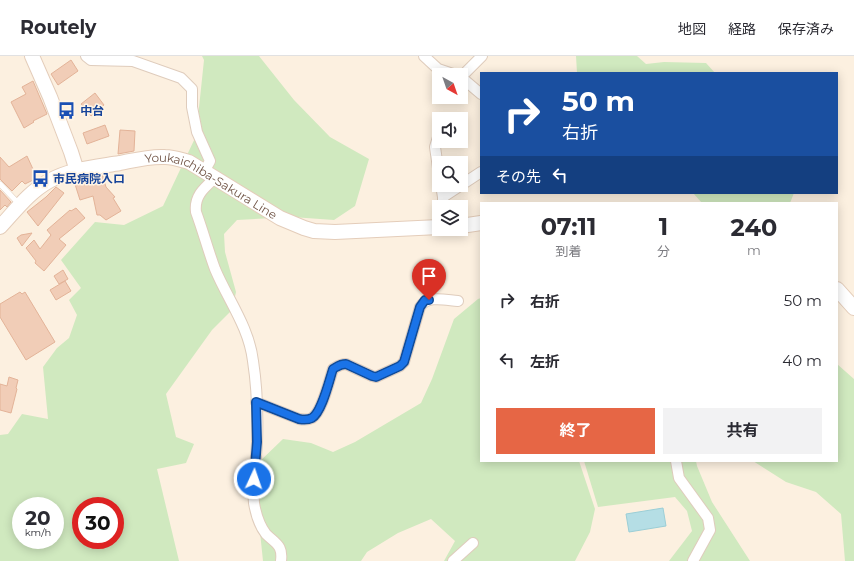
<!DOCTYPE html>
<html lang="ja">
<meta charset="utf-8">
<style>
:root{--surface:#fff;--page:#f2f2f3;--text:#2b2b33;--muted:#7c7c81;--line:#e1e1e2;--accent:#e66645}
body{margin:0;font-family:Montserrat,"Noto Sans JP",sans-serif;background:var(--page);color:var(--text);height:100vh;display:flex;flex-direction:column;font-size:15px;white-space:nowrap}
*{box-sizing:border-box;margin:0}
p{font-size:13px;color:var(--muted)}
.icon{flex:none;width:22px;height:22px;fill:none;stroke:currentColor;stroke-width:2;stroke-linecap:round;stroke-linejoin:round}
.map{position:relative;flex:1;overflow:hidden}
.drawer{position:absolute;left:480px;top:146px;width:358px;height:260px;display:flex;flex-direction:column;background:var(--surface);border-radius:0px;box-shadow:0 2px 10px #0003}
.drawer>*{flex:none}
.guide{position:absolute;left:480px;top:16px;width:358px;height:122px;border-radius:0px;box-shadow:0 2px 10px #0003;background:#1a4fa0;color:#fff;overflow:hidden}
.needle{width:26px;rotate:140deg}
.buttons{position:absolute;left:432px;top:12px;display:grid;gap:8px}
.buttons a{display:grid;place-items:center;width:36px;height:36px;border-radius:0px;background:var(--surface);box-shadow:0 2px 10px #0003;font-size:20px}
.speed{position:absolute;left:12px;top:441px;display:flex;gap:8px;font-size:20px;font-weight:700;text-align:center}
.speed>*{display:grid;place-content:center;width:52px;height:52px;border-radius:50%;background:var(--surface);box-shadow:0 2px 10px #0003;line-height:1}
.speed small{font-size:10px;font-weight:400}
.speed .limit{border:6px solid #d22;background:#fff;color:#111}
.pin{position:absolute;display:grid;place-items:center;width:34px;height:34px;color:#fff;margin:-41px -17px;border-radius:50% 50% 50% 0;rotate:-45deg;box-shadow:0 0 4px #0007}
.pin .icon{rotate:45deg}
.me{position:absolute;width:44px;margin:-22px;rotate:3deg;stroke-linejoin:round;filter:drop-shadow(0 0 3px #0008)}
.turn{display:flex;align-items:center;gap:14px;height:84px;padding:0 16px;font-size:18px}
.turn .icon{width:52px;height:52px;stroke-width:2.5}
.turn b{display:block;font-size:28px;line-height:34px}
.then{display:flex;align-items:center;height:38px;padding:0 16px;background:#0003;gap:8px;font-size:15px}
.eta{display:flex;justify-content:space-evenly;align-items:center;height:68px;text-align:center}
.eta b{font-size:24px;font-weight:700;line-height:28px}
.primary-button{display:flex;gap:8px;margin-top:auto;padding:8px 16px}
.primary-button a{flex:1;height:46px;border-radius:0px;background:var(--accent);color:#fff;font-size:16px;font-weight:700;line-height:46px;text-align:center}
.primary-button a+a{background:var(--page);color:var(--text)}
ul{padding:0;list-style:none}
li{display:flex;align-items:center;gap:12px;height:60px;padding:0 16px}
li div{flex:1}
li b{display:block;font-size:15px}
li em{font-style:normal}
header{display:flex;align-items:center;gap:24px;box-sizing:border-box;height:56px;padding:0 20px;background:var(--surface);border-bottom:1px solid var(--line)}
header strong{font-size:19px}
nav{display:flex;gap:22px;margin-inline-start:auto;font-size:14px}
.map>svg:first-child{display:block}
.green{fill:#d0e9bf;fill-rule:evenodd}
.water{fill:#b5dee5;stroke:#9bced6}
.building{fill:#f1cdb7;stroke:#e3b398}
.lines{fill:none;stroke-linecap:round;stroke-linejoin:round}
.lane-casing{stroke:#dfccbc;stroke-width:6}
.street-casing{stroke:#dfccbc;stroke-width:12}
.secondary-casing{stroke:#e4cdba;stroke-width:16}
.lane{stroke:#fff;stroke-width:5}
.street{stroke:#fff;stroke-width:10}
.secondary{stroke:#fff;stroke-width:14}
.route-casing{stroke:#114b97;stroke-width:10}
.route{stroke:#1a73e8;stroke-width:7}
.labels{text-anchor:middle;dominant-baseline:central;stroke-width:3;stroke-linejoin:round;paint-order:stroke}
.transit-label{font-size:12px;font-weight:bold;fill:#164399;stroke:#fff4e5;text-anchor:start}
.street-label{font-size:12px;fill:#725648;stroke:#fff4e5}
</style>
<header>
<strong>Routely</strong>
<nav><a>地図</a><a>経路</a><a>保存済み</a></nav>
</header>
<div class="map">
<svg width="854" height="505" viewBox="0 0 854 505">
<rect width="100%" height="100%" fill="#fcf0e0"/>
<!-- green -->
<g class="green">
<path d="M202,0H259L294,44L330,81L369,103L355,150L334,164L292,161L237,164L224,178L225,196L236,236L232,254L212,274L166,338L176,381L194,388L186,407L157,413L179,505H0V379L8,378L22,358L48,363L43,311L57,292L69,282L77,259L69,244L81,232L61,204L95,166L124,169L163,150L196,80L204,4ZM21,450H55V484H21ZM81,450H115V484H81Z"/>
<path d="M576,0H637L646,8L664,6L706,7L715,17H577Z"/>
<path d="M693,137H794L790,147H702Z"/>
<path d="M481,242V405H579L595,453L590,476L575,505H444L455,485L431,463L398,477L367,496L361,505H263L257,447V408L283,383L311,387L333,396L355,386L421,347L432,323L454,263L478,243Z"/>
<path d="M837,308L854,323V505H845L841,458L816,436L786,426L753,405H837Z"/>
<path d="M584,405H696L697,410L712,446L750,505H669L692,475L687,455L675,441L598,451Z"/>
</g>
<!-- water -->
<path class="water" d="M663,452L666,470L629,476L626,458Z"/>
<!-- building -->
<g class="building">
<path d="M71,4L78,15L58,29L51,18Z"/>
<path d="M33,25L47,58L33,65L34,66L24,72L11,46L26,38L22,31Z"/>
<path d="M95,37L104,49L91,60L81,48Z"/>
<path d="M105,69L109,80L87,88L83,77Z"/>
<path d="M120,74L135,75L134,95L118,98Z"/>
<path d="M27,100L37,122L25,128L22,125L12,135L0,123V101L9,111Z"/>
<path d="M102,118L106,131L115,141L113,142L121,155L106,164L100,159H97L93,140L80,144L74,125Z"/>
<path d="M56,131L64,137L38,170L27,156L46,141Z"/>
<path d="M0,134L11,146L7,151L5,149L0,154Z"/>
<path d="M76,152L85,162L59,183L66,189L44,215L35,207L36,205L26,192L34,184L40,193L51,179L47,174L70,154L71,155Z"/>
<path d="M32,177L22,190L17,182L21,179Z"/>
<path d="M63,214L68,223L59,228L54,220Z"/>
<path d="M65,225L71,235L56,244L50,234Z"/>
<path d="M20,236L22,238L25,236L55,286L26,304L0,261V248Z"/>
<path d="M9,321L18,324L16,332L17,333L11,357L0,354V328L7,330Z"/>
</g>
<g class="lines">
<defs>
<path id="lane" d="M0,128L20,149"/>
<g id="street">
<path d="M86,0L91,4L133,5L181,22L192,33V51L197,76L210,105L204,116"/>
<path d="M424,0L438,13L456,19"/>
<path d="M481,38L461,21L482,0"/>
<path d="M439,78L435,91L439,119"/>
<path d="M215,122C204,132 194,140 196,156C203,175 208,194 215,213C228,244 249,271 253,305C257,331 258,360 257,387C256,407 252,427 254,447C256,459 259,469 266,478C276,488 283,489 281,505"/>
<path d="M441,129L443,141V151"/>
<path d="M443,141L481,116"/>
<path d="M256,346L299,363C304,364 308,364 312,362C322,356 329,325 333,313C338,310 340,308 346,308L372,320L376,321L400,310L404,306L420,251C427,239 445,244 458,245"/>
<path d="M676,405L679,422L708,462L710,474L693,505"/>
<path d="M453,505L473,487"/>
</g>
<g id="secondary">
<path d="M32,0L50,41L71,96L77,115"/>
<path d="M461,170L481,167"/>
<path id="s1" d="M0,171C15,155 29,136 49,125C70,113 96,111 120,107C135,104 150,100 165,101C174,101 181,104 189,106L280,162L304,172L314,175L335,176L439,171"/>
<path d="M837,233L854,252"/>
</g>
</defs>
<!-- lane casing -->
<use href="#lane" class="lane-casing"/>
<!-- street casing -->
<use href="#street" class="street-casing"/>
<!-- secondary casing -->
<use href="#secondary" class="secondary-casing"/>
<!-- lane -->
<use href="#lane" class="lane"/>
<!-- street -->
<use href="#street" class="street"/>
<!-- secondary -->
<use href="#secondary" class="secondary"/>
</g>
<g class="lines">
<defs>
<path id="route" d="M254,423L257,386L256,346L299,363C304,364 308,364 312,362C322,356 329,325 333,313C338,310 340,308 346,308L372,320L376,321L400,310L404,306L420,251L425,244H429"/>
</defs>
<!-- route casing -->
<use href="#route" class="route-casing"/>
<!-- route -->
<use href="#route" class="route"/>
</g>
<!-- icons -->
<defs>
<symbol id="bus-bare" viewBox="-9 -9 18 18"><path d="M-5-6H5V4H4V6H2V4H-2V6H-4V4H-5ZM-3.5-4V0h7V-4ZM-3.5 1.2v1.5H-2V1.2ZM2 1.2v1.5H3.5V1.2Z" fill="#1a4fb4" stroke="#fff4e5" stroke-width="2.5" paint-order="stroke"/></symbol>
</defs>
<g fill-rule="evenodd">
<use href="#bus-bare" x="54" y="42" width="25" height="25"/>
<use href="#bus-bare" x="28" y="110" width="25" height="25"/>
</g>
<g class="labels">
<!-- transit labels -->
<g class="transit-label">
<text x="80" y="54">中台</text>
<text x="53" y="122">市民病院入ロ</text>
</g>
<!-- street labels -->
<g class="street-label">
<text stroke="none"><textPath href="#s1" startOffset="240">Youkaichiba-Sakura Line</textPath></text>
</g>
</g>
</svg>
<div class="buttons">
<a><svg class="needle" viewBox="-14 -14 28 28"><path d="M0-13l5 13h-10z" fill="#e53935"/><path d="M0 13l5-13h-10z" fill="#7c7c81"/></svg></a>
<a><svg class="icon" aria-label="sound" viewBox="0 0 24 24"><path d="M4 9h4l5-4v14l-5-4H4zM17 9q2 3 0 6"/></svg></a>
<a><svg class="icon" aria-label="search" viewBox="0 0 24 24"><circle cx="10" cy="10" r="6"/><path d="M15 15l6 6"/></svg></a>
<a><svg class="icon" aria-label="layers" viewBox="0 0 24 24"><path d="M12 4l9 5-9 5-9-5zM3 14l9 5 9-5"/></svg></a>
</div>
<div class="speed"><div>20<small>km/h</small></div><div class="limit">30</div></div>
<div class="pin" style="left:429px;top:244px;background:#d93025"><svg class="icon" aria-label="arrive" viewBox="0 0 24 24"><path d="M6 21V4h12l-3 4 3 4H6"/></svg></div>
<svg class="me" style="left:254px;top:423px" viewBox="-20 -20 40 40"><circle r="17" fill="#1a73e8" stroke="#fff" stroke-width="3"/><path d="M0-11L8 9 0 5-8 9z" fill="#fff"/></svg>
<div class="guide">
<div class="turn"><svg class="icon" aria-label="right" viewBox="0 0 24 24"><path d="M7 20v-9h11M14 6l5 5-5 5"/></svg><div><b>50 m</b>右折</div></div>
<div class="then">その先<svg class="icon" aria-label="left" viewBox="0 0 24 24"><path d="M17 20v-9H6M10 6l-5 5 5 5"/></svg></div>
</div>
<section class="drawer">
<div class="eta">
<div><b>07:11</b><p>到着</p></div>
<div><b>1</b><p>分</p></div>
<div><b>240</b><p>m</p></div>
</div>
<ul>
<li><svg class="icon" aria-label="right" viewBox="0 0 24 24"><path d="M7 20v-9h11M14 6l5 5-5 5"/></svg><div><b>右折</b></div><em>50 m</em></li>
<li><svg class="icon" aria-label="left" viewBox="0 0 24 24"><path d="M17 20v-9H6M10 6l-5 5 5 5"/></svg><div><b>左折</b></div><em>40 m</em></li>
</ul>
<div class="primary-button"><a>終了</a><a>共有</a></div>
</section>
</div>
